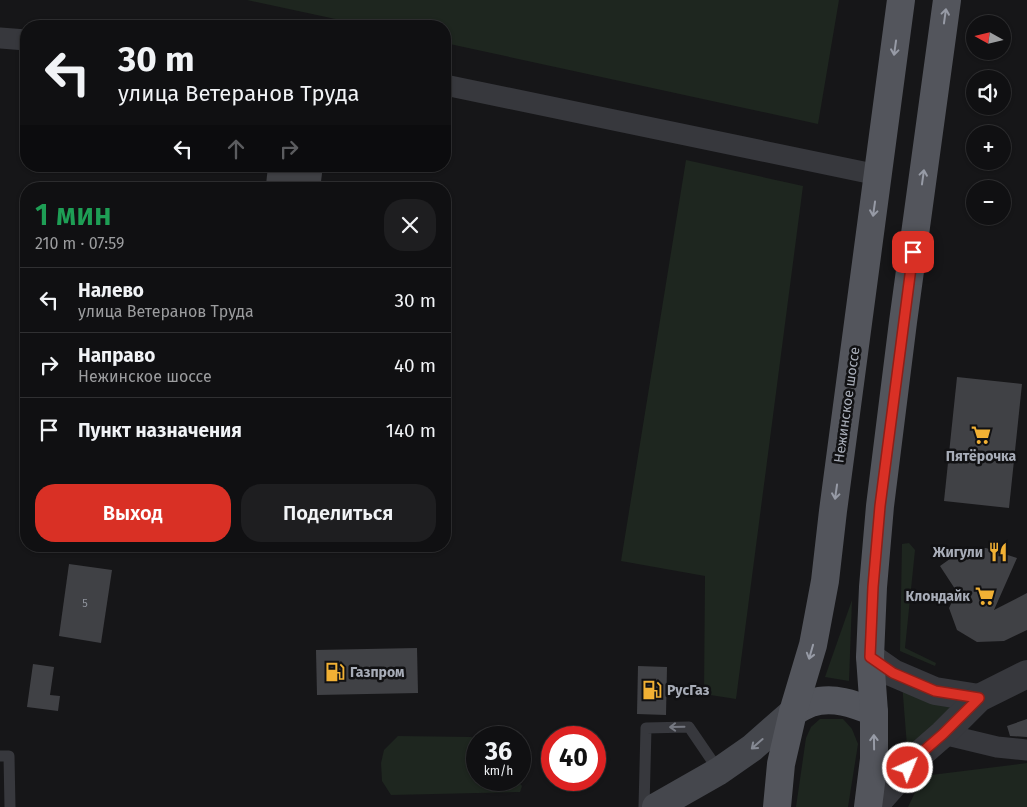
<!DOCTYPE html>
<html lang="ru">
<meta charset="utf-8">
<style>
:root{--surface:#101012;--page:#1e1e20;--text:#f1f3f6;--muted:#9c9d9f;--line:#303032;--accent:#d93025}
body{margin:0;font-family:"Fira Sans",sans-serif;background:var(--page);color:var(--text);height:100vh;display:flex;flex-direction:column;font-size:19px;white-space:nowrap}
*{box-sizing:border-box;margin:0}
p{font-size:16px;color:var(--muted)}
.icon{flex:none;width:28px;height:28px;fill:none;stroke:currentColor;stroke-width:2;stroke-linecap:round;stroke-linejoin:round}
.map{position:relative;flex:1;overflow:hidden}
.details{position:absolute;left:20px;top:182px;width:431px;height:370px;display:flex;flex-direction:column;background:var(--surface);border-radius:20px;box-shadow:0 1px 4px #0004,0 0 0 1px var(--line)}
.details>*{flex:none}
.hud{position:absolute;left:20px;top:20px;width:431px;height:152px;border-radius:20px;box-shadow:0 1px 4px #0004,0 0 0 1px var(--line);background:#101012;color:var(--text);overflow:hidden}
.needle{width:32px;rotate:278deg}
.buttons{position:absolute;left:966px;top:15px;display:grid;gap:10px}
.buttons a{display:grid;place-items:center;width:45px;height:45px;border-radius:50%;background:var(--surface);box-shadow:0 1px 4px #0004,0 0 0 1px var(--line);font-size:25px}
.speed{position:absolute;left:466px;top:726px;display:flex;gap:10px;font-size:25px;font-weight:700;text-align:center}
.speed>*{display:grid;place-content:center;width:65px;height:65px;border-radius:50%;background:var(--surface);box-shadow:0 1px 4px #0004,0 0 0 1px var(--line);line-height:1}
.speed small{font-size:12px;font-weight:400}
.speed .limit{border:8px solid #d22;background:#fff;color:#111}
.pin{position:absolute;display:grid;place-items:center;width:42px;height:42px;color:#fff;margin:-21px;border-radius:10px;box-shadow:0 2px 8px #0006}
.me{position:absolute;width:55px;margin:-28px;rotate:44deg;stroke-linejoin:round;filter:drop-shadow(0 0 4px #0008)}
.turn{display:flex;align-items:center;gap:18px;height:105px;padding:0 15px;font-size:22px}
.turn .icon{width:65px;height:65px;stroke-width:2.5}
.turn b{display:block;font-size:35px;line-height:42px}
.lanes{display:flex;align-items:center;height:48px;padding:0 15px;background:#0003;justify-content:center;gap:25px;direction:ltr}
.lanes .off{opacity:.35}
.round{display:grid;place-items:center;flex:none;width:52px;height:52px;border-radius:20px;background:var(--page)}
.head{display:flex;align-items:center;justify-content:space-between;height:85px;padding:0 15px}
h1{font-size:30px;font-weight:600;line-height:38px;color:#1e9e55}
.primary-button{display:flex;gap:10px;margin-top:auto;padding:10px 15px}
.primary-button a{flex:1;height:58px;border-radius:20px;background:var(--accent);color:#fff;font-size:20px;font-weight:600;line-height:58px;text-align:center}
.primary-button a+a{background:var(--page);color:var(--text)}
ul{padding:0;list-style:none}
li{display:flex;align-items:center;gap:15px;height:65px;padding:0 15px;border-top:1px solid var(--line)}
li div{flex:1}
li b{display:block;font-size:19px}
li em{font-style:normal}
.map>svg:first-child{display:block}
.green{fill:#1e261f}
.building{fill:#404145}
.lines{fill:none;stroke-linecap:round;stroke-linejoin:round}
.service{stroke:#37383d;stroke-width:11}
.minor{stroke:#37383d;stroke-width:21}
.tertiary{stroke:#37383d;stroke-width:28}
.secondary{stroke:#45474d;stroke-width:28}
.primary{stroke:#53555c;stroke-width:28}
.oneway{stroke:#979ba6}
.oneway2{stroke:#757881}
.oneway3{stroke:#858993}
.route-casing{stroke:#8d1f18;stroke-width:12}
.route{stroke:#d93025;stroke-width:9}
.labels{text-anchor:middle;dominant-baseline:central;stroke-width:5;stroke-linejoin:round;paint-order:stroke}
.number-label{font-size:11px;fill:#8e929b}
.street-label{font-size:14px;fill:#a8adb8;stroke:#111113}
.poi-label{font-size:14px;font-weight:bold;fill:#a8adb8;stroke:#111113;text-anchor:end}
</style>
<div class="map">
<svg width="1027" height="807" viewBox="0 0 1027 807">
<rect width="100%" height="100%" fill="#161618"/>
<!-- green -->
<g class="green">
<path d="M247,0H839L818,124L445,43V26H368Z"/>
<path d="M686,160L803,186L736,699L704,694L705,576L621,561Z"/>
<path d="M909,543L915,550L905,648L936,663L935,666L900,651L902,544Z"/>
<path d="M852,600L849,681L825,677Z"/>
<path d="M902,683L960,707L907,746Z"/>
<path d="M820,719H843L852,729L858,744L848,807H796L806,738L811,727Z"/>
<path d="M398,736L471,737L477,739L478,780H517L522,786L520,792L391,795L382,781L381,763L384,750Z"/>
<path d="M1027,763V807H908L923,776Z"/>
</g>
<!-- building -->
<g class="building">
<path d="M268,166H323L320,189H291L266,185Z"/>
<path d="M957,377L1022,384L1009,508L944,501Z"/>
<path d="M986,548L1017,558L994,610L1027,593V630L1004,641L977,642L957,630L949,608L957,592L940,566L961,551Z"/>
<path d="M69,564L112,570L101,643L59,636Z"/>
<path d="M417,648L418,693L317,695L316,650Z"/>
<path d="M33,664L54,667L50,695L60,696L58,711L27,707Z"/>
<path d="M638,666L667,667L666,715L637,714Z"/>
<path d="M1027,719V737L1010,736L1007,726Z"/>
</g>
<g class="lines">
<!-- service -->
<g class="service">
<path d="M0,756H9L10,807"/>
<path d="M644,807L646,728L689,727L719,771"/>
</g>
<!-- minor -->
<g class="minor">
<path d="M0,38L26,40"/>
<path d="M445,85L878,175"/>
<path d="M943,734L997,747L1027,750"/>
</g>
<!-- tertiary -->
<g class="tertiary">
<path d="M870,657L893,673L935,691L979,698"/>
<path d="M873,807L920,754L943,734L979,698L1027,674"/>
</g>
<!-- secondary -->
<path class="secondary" d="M656,807L719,771L752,748L793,712"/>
<!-- primary -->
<g class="primary">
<path d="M793,712C799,709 805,705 811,703C833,696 854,704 874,712"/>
<path d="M777,807L781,764L793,712L813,645L825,581L833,511L901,0"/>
<path d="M868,807L874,759V712L870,657L873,587L880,506L903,322L947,0"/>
</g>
</g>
<!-- one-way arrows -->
<defs><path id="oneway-shaft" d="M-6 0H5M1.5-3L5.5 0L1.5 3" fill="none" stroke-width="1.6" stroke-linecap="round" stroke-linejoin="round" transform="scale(1.25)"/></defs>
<g class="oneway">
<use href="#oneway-shaft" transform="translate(945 16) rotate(-82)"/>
<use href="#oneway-shaft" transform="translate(895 48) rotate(98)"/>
<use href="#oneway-shaft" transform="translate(923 177) rotate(-82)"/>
<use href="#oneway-shaft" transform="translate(874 209) rotate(98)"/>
<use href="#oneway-shaft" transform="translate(836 492) rotate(98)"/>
<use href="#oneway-shaft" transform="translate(811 652) rotate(106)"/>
<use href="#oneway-shaft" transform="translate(874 742) rotate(-91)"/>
</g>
<use class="oneway2" href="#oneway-shaft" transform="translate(677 727) rotate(179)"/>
<use class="oneway3" href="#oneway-shaft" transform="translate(757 744) rotate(139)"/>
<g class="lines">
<defs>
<path id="route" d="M908,768L920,754L943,734L979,698L935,691L893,673L870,657L873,587L880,506L913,252"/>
</defs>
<!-- route casing -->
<use href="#route" class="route-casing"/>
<!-- route -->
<use href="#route" class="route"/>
</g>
<!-- icons -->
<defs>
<symbol id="supermarket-bare" viewBox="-9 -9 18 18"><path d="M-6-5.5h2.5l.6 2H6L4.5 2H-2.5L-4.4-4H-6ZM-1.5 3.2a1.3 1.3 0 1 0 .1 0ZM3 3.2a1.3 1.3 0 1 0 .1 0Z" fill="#f2b134" stroke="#111113" stroke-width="2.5" paint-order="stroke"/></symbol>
<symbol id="restaurant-bare" viewBox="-9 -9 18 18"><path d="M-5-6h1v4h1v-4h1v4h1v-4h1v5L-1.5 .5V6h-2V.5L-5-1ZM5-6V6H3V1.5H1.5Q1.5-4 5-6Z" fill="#f2b134" stroke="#111113" stroke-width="2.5" paint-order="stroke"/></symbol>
<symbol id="fuel-bare" viewBox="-9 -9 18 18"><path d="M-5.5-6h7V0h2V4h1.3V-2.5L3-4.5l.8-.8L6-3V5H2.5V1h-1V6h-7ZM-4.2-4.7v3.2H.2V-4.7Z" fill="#f2b134" stroke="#111113" stroke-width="2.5" paint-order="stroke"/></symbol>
</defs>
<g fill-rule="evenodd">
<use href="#supermarket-bare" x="967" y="421" width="28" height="28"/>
<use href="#restaurant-bare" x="984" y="538" width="28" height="28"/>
<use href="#supermarket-bare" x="971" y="582" width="28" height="28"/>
<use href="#fuel-bare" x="321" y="658" width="28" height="28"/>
<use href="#fuel-bare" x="638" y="676" width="28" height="28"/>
</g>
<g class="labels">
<!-- number labels -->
<g class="number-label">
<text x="85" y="603">5</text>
</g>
<!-- street labels -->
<g class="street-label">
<text transform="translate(847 405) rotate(-82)">Нежинское шоссе</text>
</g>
<!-- poi labels -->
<g class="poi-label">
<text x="981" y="456" text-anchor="middle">Пятёрочка</text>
<text x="983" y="552">Жигули</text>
<text x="970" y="596">Клондайк</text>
<text x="350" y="672" text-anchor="start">Газпром</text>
<text x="667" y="690" text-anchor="start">РусГаз</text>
</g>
</g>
</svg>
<div class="buttons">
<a><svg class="needle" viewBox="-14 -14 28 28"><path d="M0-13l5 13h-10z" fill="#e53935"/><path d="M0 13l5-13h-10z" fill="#9c9d9f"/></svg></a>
<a><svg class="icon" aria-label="sound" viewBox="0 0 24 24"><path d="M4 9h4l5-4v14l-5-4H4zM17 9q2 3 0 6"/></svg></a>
<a>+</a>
<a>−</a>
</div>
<div class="speed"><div>36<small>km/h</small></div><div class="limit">40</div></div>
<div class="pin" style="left:913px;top:252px;background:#d93025"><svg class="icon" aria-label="arrive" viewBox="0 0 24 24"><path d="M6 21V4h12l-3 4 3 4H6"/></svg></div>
<svg class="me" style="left:908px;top:768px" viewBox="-20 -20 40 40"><circle r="17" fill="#d93025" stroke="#fff" stroke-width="3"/><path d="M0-11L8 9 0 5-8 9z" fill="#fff"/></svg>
<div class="hud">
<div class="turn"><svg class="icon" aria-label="left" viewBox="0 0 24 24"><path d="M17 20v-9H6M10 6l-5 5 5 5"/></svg><div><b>30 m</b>улица Ветеранов Труда</div></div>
<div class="lanes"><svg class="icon" aria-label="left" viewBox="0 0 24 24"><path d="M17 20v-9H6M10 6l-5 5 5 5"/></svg><svg class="icon off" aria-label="ahead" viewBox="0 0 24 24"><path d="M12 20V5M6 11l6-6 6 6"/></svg><svg class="icon off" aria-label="right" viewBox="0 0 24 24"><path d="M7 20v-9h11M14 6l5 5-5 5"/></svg></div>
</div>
<section class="details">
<div class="head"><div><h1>1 мин</h1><p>210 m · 07:59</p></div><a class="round"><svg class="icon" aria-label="close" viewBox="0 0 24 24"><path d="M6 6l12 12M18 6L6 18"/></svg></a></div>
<ul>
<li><svg class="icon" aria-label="left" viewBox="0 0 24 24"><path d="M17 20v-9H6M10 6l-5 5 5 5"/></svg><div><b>Налево</b><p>улица Ветеранов Труда</p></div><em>30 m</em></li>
<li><svg class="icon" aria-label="right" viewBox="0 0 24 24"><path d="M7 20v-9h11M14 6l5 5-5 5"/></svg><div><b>Направо</b><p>Нежинское шоссе</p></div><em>40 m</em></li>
<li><svg class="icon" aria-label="arrive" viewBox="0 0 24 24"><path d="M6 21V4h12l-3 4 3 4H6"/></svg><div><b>Пункт назначения</b></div><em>140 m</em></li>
</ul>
<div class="primary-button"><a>Выход</a><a>Поделиться</a></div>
</section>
</div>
